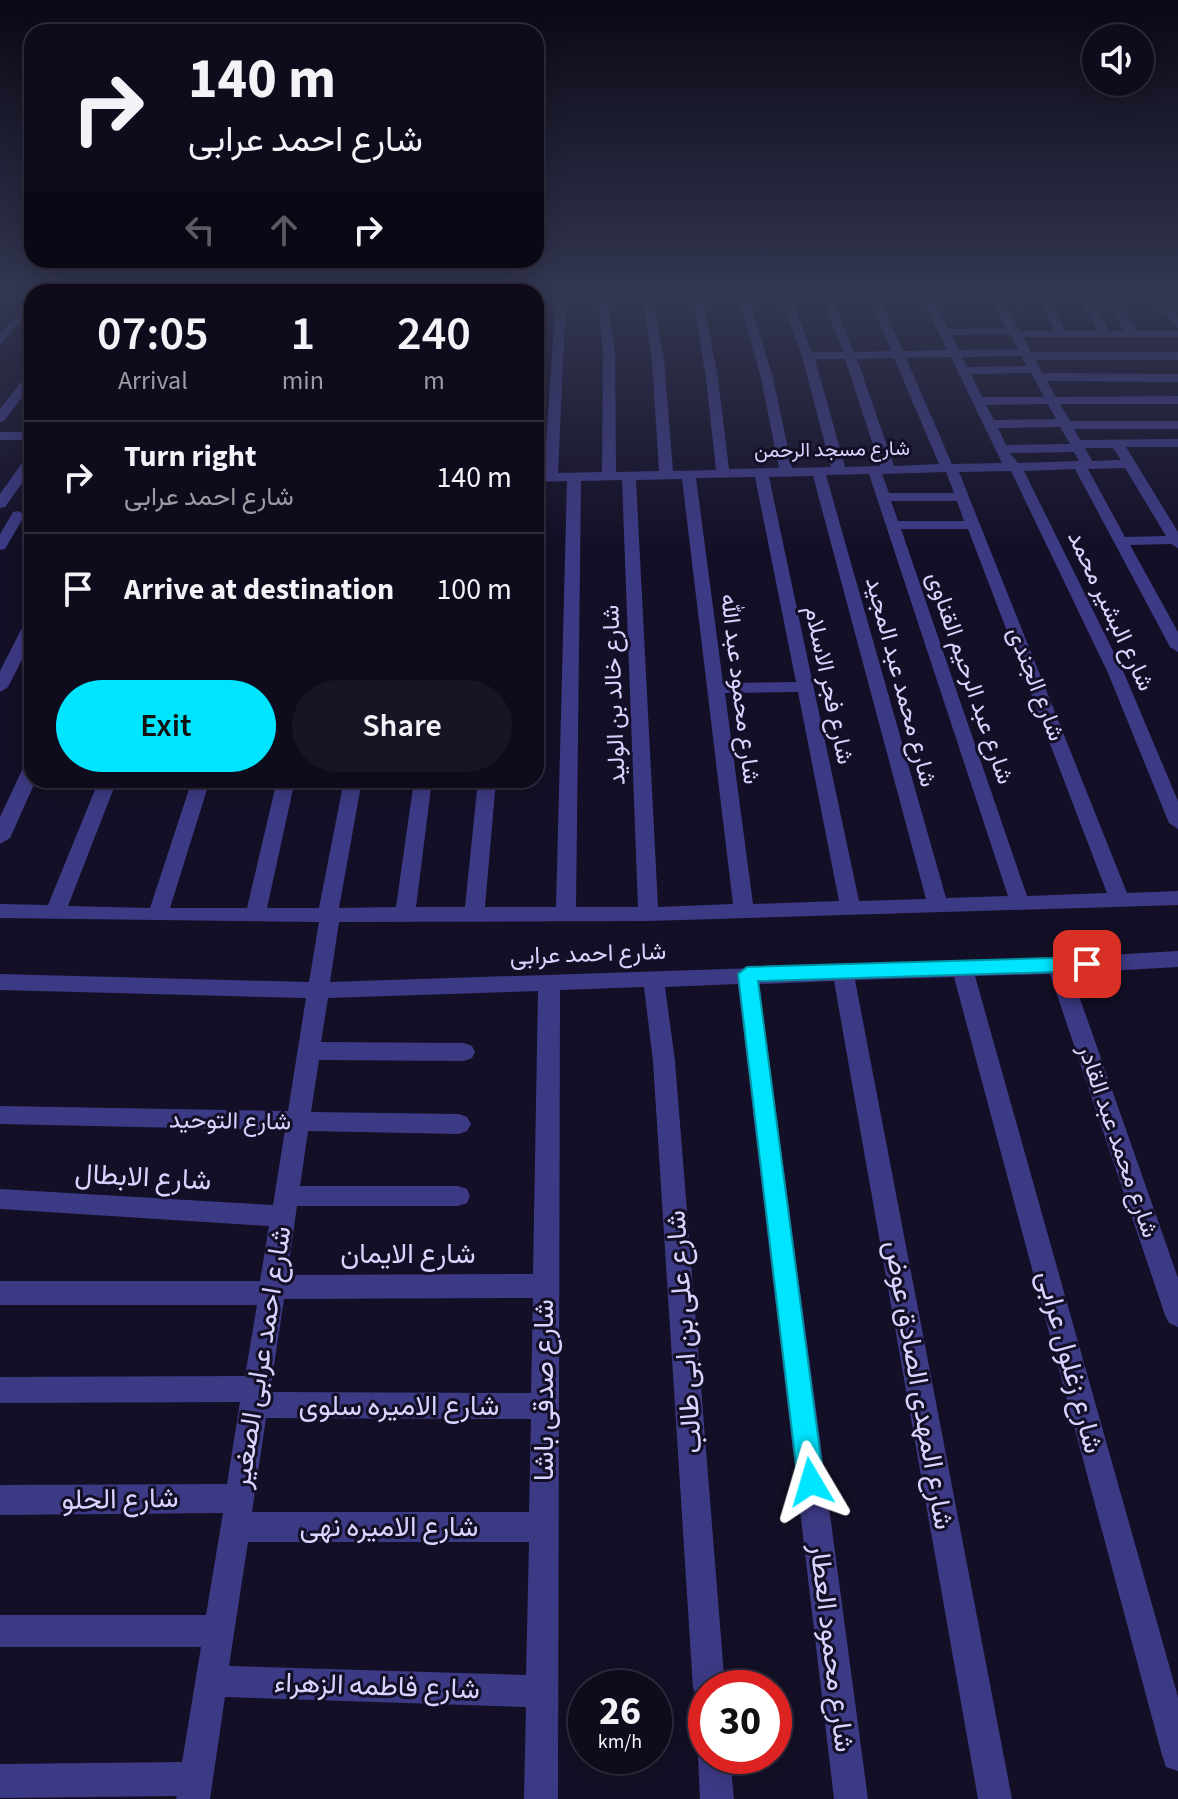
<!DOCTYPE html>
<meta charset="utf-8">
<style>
:root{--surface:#0e0b1c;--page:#171425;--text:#f1f3f6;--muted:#9b9ba3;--line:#2e2b3b;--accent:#00e5ff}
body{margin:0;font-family:"Source Sans 3",Vazirmatn,sans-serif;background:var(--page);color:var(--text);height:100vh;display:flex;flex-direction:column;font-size:30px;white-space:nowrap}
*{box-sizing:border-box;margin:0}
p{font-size:26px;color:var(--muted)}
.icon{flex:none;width:44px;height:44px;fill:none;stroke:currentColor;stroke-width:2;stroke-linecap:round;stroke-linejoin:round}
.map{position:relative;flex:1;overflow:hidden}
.panel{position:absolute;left:24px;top:284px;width:520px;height:504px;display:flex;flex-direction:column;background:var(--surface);border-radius:24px;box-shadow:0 4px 20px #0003,0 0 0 2px var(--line)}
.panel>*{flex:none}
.guide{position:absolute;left:24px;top:24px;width:520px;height:244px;border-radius:24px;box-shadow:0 4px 20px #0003,0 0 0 2px var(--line);background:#0e0b1c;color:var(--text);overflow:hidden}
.tools{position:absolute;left:1082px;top:24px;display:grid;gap:16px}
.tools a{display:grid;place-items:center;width:72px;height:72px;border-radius:50%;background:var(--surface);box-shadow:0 4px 20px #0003,0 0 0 2px var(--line);font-size:40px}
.speed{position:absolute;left:568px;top:1670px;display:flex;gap:16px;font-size:40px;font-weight:700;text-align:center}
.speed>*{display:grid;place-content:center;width:104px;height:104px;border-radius:50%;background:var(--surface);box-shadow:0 4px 20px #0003,0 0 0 2px var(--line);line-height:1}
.speed small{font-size:20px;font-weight:400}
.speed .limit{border:12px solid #d22;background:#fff;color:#111}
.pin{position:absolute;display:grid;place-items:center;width:68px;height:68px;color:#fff;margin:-34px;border-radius:16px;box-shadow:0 4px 12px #0006}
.me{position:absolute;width:88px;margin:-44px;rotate:353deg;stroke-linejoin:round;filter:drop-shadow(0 0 6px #0008)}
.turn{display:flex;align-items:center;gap:28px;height:168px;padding:0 32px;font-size:36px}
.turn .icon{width:104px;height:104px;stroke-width:2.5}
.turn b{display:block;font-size:56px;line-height:68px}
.lanes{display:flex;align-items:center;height:76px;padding:0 32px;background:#0003;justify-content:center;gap:40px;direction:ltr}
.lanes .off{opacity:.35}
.eta{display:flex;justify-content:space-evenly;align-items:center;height:136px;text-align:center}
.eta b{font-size:48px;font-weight:600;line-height:56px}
.button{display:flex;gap:16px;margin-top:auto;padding:16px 32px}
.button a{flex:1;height:92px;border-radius:48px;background:var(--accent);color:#111;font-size:32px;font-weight:600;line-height:92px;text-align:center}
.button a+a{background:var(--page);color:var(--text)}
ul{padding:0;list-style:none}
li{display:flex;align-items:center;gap:24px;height:112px;padding:0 32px;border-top:2px solid var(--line)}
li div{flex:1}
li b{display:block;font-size:30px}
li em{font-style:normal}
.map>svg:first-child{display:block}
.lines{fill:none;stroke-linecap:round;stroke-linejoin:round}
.minor{fill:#3d3a85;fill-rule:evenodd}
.route{fill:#00e5ff;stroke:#0095a6;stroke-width:2}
.labels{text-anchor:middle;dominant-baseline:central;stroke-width:6;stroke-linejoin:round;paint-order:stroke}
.far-street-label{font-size:20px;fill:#d9d4ff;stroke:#130f26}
.street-label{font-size:24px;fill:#d9d4ff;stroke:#130f26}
.near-street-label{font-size:28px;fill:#d9d4ff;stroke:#130f26}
</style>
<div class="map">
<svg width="1178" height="1799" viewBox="0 0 1178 1799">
<rect width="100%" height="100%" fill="#130f26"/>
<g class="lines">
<!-- minor -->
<g class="minor">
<path d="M556,295H566L558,473L602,472L603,354L597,295H607L615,354L616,472L659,471L652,360L642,295H652L664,360L673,471L716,470L706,378L692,295H702L718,378L729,469L779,468L761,378L738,295H748L773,378L792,468L831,467L802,356L780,295H790L812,352H843L821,295H831L854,352L891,351L868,295H878L903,351L947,350L921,295H931L948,329L1006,328L989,295H999L1019,331H1055L1041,303L1046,300L1051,303L1066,331H1097L1082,301L1087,298L1092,301L1109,331H1124L1108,301L1113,298L1117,299L1136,331H1178V337H1023L1031,352H1178V360H1035L1043,373L1178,374V382L1047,381L1056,397L1178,396V404H1060L1070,421H1178V429H1074L1080,440L1178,439V447H1126L1178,532V548L1171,544L1130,545L1178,632V652L1170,647L1075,469L1024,471L1124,673L1178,801V829L1169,823L1108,673L1011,471L959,472L1127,893L1178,891V905L648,921L339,922L330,982L1058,958L1178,951V967L1071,973L1178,1278V1327L1169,1323L1165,1315L1050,974L975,976L1178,1697V1771L1166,1767L1162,1755L954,977L855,980L1012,1799H978L834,981L759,984L868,1799H834L738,984L665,987L675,1061L725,1688H706V1703L698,1699L693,1688L653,1061L644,987L560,990L558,1799H524L526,1707L225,1697L210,1799H176L177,1796L0,1798V1764L182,1762L201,1647H0V1615H206L223,1513L0,1515V1485L227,1484L240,1402L0,1403V1377L245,1376L257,1305H0V1281H260L269,1226L0,1209V1189L273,1205L285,1130L0,1124V1106L288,1111L306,998L0,990V974L309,982L319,922L0,918V904L48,905L99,780H117L68,906L150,908L192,780H210L170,908H247L277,780H295L267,908H319L344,780H362L339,908L396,907L414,780H432L416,907H465L478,780H496L485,907H556L567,481L536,482V474H544ZM1010,334L1018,349L959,350L952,335ZM1021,356L1027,366L967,367L962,357ZM951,357L1002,463L952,464L906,358ZM894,358L939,464L894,466L857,359ZM815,359H845L880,466L845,467ZM1031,373L1044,397H982L971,374ZM1048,404L1056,419L994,420L986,405ZM998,428L1060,427L1070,444L1006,445ZM1085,448H1113L1121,460L1092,461ZM1074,452L1079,461L1018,463L1010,453ZM1125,468L1166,536L1125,537L1088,469ZM946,472L954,493H889L882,474ZM869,474L1008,896L946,898L826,475ZM813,476L926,899L859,901L769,477ZM755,477L796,682L723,683L696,478ZM682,479L733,904L658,907L636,480ZM622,480L638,907H576L581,481ZM891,501H957L964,521H898ZM901,529H968L1107,893L1027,896ZM798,692L839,901L753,904L725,693ZM538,991L533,1274L287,1275L297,1206H458L467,1203L470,1196L467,1189L458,1186H300L308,1131L459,1134L467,1131L471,1124L467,1117L459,1114L311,1112L319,1060L464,1061L472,1058L475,1052L472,1046L464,1043L321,1042L328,998ZM533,1298L531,1393L270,1392L284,1299ZM266,1418L531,1419L529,1512H252ZM248,1542H529L526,1675L229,1666Z"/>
<path d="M32,299V309L0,344V334Z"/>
<path d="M1157,301H1165L1178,317V328L1157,305Z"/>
<path d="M32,372V384L4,421L0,422V409L28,373Z"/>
<rect x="0" y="432" width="32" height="8"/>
<path d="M32,455V469L5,507L0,508V494L27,456Z"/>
<path d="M18,511L25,515L5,549L0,550V534L13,512Z"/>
<path d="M32,619V640L8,687L0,692V671L24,624Z"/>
<path d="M32,762V780H36L10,838L0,844V817L23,768Z"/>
<path d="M706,1743V1756H730L734,1799H700L698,1756Z"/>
</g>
</g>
<!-- sky -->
<linearGradient id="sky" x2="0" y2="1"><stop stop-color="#0a0815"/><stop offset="0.54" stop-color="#333752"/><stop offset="1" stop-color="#333752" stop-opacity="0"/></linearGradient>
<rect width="1178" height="547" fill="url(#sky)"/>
<!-- route -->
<path class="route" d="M1087,957L1096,964L1087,971L758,981L824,1482L820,1491L811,1495L802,1491L798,1482L738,974L747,967Z"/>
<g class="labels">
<!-- far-street labels -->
<g class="far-street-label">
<text transform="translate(832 450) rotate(-1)">شارع مسجد الرحمن</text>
</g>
<!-- street labels -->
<g class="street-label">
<text transform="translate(1111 611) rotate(65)">شارع البشير محمد</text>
<text transform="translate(970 678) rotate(71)">شارع عبد الرحيم القناوى</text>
<text transform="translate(901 682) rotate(75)">شارع محمد عبد المجيد</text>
<text transform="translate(1036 684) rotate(69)">شارع الجندى</text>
<text transform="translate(829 685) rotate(78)">شارع فجر الاسلام</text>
<text transform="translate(740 689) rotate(83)">شارع محمود عبد الله</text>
<text transform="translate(614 695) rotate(-92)">شارع خالد بن الوليد</text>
<text transform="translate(588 954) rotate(-2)">شارع احمد عرابى</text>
<text transform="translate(230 1121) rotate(1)">شارع التوحيد</text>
<text transform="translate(1118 1141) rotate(71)">شارع محمد عبد القادر</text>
</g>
<!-- near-street labels -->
<g class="near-street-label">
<text transform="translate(143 1177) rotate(3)">شارع الابطال</text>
<text x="408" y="1254">شارع الايمان</text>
<text transform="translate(684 1332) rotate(-94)">شارع على بن ابى طالب</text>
<text transform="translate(261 1357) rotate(-81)">شارع احمد عرابى الصغير</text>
<text transform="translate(1070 1362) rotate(75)">شارع زغلول عرابى</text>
<text transform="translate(919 1385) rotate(80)">شارع المهدى الصادق عوض</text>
<text transform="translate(544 1390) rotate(-90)">شارع صدقى باشا</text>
<text x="399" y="1406">شارع الاميره سلوى</text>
<text transform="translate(120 1499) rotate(-1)">شارع الحلو</text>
<text x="389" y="1527">شارع الاميره نهى</text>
<text transform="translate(832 1648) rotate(83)">شارع محمود العطار</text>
<text transform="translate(377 1686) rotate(2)">شارع فاطمه الزهراء</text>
</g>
</g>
</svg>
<div class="tools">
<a><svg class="icon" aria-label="sound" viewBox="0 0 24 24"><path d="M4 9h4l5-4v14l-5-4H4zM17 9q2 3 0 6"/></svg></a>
</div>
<div class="speed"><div>26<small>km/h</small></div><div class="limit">30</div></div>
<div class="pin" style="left:1087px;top:964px;background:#d93025"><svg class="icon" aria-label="arrive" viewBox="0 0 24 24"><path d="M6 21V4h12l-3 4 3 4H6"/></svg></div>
<svg class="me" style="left:811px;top:1482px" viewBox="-20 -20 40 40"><path d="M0-17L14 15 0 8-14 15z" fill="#00e5ff" stroke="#fff" stroke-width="4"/></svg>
<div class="guide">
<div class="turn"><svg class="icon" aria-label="right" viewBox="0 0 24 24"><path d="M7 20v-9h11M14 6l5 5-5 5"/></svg><div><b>140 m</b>شارع احمد عرابى</div></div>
<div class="lanes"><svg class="icon off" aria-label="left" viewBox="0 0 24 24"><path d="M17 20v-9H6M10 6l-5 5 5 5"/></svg><svg class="icon off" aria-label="ahead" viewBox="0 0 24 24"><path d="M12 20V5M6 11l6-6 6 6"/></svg><svg class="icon" aria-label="right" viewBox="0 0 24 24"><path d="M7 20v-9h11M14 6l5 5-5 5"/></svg></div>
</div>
<section class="panel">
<div class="eta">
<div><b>07:05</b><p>Arrival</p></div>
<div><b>1</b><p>min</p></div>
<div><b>240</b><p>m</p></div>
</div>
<ul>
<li><svg class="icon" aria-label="right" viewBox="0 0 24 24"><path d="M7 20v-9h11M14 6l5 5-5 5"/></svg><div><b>Turn right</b><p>شارع احمد عرابى</p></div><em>140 m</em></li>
<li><svg class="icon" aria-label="arrive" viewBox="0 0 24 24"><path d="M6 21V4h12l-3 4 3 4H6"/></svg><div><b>Arrive at destination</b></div><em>100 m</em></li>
</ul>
<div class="button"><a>Exit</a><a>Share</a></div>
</section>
</div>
